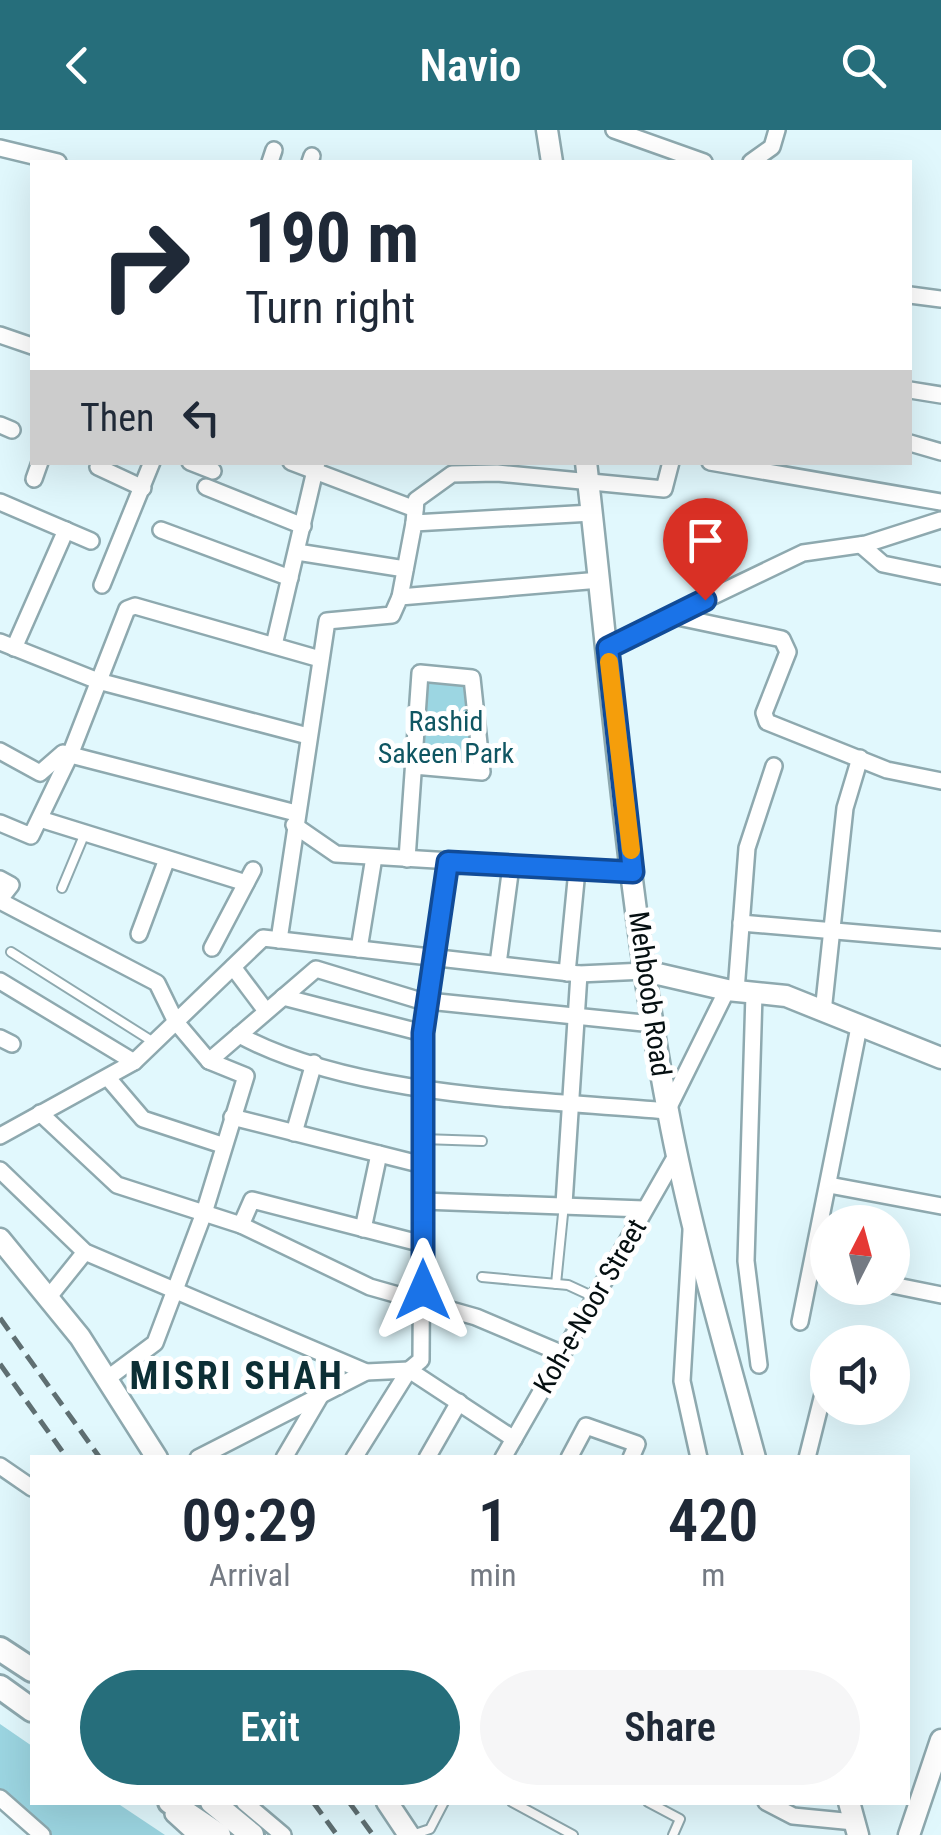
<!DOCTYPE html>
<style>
:root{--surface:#fff;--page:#f6f6f7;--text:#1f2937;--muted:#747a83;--accent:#266e7b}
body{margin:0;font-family:"Roboto Condensed",sans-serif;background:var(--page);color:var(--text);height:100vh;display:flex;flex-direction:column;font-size:38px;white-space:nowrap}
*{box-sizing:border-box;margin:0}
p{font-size:32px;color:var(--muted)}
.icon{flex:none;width:55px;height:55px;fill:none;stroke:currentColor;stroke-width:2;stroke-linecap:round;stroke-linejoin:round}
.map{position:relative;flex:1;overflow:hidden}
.panel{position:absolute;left:30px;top:1325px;width:880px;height:350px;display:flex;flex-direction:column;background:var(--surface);border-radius:0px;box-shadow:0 10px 40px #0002}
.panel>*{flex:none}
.hud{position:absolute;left:30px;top:30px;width:882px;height:305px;border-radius:0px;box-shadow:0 10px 40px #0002;background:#fff;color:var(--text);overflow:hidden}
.needle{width:65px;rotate:6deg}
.fabs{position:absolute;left:810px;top:1075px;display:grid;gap:20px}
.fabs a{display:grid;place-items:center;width:100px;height:100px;border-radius:50%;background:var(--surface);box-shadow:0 10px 40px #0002;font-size:50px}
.pin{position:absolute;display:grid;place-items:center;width:85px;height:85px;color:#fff;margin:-102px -42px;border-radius:50% 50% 50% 0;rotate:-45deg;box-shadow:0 0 10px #0007}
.pin .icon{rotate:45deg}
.me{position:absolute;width:110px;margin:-55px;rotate:0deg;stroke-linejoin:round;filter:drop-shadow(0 0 8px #0008)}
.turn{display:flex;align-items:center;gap:35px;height:210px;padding:0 50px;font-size:45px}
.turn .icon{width:130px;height:130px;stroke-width:2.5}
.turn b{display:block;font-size:70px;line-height:85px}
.then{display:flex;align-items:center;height:95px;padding:0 50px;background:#0003;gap:20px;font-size:38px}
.eta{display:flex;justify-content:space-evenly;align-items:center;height:170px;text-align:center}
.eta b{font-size:60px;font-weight:600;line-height:70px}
.action{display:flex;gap:20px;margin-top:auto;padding:20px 50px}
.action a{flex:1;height:115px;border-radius:60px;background:var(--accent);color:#fff;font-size:40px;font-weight:600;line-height:115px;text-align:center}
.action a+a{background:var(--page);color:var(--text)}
header{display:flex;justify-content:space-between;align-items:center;height:130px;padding:0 50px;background:var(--accent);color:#fff;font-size:45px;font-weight:600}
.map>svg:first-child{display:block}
.green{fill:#9cd6e2}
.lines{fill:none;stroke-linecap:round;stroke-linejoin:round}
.lane-casing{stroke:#8ea9af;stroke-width:12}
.street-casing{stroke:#8ea9af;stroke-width:20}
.secondary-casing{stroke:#8ea9af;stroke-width:25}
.primary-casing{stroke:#8ea9af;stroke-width:28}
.lane{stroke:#fff;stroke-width:8}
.street{stroke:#fff;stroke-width:15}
.secondary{stroke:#fff;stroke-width:20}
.primary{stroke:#fff;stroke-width:22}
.rail{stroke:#5f6f72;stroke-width:5;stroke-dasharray:15 8;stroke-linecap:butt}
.route-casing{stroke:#114b97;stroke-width:25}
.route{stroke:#1a73e8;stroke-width:18}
.slow{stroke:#f59e0b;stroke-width:18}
.labels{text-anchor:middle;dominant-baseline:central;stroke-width:10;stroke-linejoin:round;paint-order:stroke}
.park-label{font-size:28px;fill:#0f5662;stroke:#fff}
.street-label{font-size:28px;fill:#050f11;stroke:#fff}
.district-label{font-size:38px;font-weight:bold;letter-spacing:2.5px;fill:#0c2f35;stroke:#fff}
</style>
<header><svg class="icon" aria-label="back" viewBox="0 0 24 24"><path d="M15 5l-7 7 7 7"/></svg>Navio<svg class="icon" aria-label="search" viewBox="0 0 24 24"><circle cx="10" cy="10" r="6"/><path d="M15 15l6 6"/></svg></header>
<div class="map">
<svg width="941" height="1705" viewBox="0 0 941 1705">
<rect width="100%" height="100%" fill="#e1f8fd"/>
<!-- green -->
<g class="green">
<path d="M420,543L472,548L482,642L414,636Z"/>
<path d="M0,1594L32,1616V1672L117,1673L165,1705H41L0,1670Z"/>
</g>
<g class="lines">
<defs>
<g id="lane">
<path d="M62,758L85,703"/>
<path d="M11,822L155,913"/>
<path d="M422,1009L482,1011"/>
<path d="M482,1147L568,1155L594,1167"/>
<path d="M556,1154L564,1074"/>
<path d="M512,1672L573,1705"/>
<path d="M648,1672L680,1689L673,1705"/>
<path d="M412,1705L430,1699L444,1672"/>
</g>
<g id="street">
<path d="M614,0L704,32"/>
<path d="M0,18L58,32"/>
<path d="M270,32L274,20"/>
<path d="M310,32L312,26"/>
<path d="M751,32L772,17L777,0"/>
<path d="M910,165L941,169"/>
<path d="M0,205L32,216"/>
<path d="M910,260L941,265"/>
<path d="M0,295L12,300"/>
<path d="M910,313L941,322"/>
<path d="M190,332L213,341"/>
<path d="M291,332L415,379"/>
<path d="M710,332L941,372"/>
<path d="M98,337L143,358"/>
<path d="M34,349L40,332"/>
<path d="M206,357L303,396"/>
<path d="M0,372L91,411"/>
<path d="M414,393L416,370L452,344L497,343L664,359L671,332"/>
<path d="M161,400L290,448"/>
<path d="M861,415L883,434L941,446"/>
<path d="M297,422L405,439"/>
<path d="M102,455L152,332"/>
<path d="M400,467L414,393L592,383"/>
<path d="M673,486L782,509L788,522L764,583L767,592L887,640L941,651"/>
<path d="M0,512L98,551L308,606"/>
<path d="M274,515L317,332"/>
<path d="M607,517L803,423L866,414L941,390"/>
<path d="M14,518L66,400"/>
<path d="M0,621L40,643L63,623L296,683"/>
<path d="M40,689L246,753"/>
<path d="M0,693L31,706L70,625L127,479L135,476L320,529"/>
<path d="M294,695L336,724L633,742"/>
<path d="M407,729L420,543L472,548L482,642L414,636"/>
<path d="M0,749L11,755L0,769"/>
<path d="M0,771L157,853L176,892L209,931L246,946L204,1083L155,1213L108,1248"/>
<path d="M741,793L941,810"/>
<path d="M139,804L167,729"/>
<path d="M279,810L327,491L392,485L400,467L600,450"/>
<path d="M212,818L253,740"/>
<path d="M359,819L374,727"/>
<path d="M498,834L511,736"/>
<path d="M233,837L266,881"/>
<path d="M567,843L577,740"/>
<path d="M0,851L134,932"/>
<path d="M736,861L747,718L774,636"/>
<path d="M754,864L746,1131L759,1235"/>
<path d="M283,867L423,903"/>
<path d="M823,882L845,678L860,628"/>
<path d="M239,905C357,968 535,969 667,981L727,860"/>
<path d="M0,908L12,914"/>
<path d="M209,931L316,839L418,870L653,894"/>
<path d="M108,948L143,989L222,1015"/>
<path d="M40,983L117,1055L241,1095"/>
<path d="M232,987L423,1035"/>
<path d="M294,1003L314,933"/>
<path d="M0,1006L134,932L263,808L579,844L645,841"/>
<path d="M0,1040L85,1122L366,1242L409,1240L514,1309"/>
<path d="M829,1055L941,1076"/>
<path d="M423,1071L644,1079"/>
<path d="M564,1074L579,844"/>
<path d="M363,1099L379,1024"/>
<path d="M691,1101L682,1251L699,1328"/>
<path d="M423,1114L252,1070L241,1095L370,1157L476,1187L563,1224"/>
<path d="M892,1155L941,1165"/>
<path d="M48,1168L85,1122"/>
<path d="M800,1192L859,897"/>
<path d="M198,1328L366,1242"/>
<path d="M284,1328L321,1265"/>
<path d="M354,1328L409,1240L421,1230L423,903L447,732"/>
<path d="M427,1328L459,1272"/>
<path d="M503,1328L677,1024"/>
<path d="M569,1328L586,1296L637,1314L631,1328"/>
<path d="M807,1328L828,1244"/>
<path d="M0,1336L32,1358"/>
<path d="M0,1668L42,1705"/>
<path d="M244,1672L283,1705"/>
<path d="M766,1672L793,1686L854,1692"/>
<path d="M173,1684L196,1705"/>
</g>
<g id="secondary">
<path d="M547,0L552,32"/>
<path d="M586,332C611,548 627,768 668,981C690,1098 724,1213 755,1328"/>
<path d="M645,841L727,860L786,866L941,928"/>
<path d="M0,1109L80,1207L157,1328"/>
<path d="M387,1672L409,1705"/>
<path d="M849,1672L858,1705"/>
<path d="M909,1705L941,1610"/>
</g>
<g id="primary">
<path d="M0,1519L32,1540"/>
<path d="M0,1557L32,1580"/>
<path d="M170,1672L219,1705"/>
<path d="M212,1672L252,1705"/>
</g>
</defs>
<!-- lane casing -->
<use href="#lane" class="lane-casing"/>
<!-- street casing -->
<use href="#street" class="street-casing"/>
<!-- secondary casing -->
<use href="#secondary" class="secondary-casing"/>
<!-- primary casing -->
<use href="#primary" class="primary-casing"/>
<!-- lane -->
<use href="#lane" class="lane"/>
<!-- street -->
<use href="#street" class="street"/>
<!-- secondary -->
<use href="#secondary" class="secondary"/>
<!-- primary -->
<use href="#primary" class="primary"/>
<!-- rail -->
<g class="rail">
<path d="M0,1188L100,1328"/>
<path d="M0,1234L67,1328"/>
<path d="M313,1672L337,1705"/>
<path d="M349,1672L373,1705"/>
</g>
</g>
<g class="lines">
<defs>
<path id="route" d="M423,1160V903L448,732L633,742L608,518L705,470"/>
</defs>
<!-- route casing -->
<use href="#route" class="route-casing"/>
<!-- route -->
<use href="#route" class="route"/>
<!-- slow -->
<path class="slow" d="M609,532L631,720"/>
</g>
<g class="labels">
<!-- park labels -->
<g class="park-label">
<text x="446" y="591">Rashid<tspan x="446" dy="32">Sakeen Park</tspan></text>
</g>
<!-- street labels -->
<g class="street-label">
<text transform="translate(650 864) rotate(82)">Mehboob Road</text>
<text transform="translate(590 1176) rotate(-60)">Koh-e-Noor Street</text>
</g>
<!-- district labels -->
<g class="district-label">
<text x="237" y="1246">MISRI SHAH</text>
</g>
</g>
</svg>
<div class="fabs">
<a><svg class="needle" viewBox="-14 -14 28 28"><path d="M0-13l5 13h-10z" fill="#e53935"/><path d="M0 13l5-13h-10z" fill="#747a83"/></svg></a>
<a><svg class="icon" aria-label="sound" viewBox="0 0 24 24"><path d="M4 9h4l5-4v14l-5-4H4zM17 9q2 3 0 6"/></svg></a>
</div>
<div class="pin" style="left:705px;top:470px;background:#d93025"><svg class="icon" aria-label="arrive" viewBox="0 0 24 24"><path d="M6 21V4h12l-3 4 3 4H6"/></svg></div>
<svg class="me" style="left:423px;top:1160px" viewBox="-20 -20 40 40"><path d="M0-17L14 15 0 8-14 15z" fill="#1a73e8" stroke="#fff" stroke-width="4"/></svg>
<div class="hud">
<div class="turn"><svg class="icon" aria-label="right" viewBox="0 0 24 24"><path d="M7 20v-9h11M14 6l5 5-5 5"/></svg><div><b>190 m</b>Turn right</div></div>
<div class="then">Then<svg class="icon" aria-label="left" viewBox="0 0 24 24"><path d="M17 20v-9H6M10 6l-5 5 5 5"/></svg></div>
</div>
<section class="panel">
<div class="eta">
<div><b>09:29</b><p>Arrival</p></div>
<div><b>1</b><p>min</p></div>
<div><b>420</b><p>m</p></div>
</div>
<div class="action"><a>Exit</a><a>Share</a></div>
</section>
</div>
